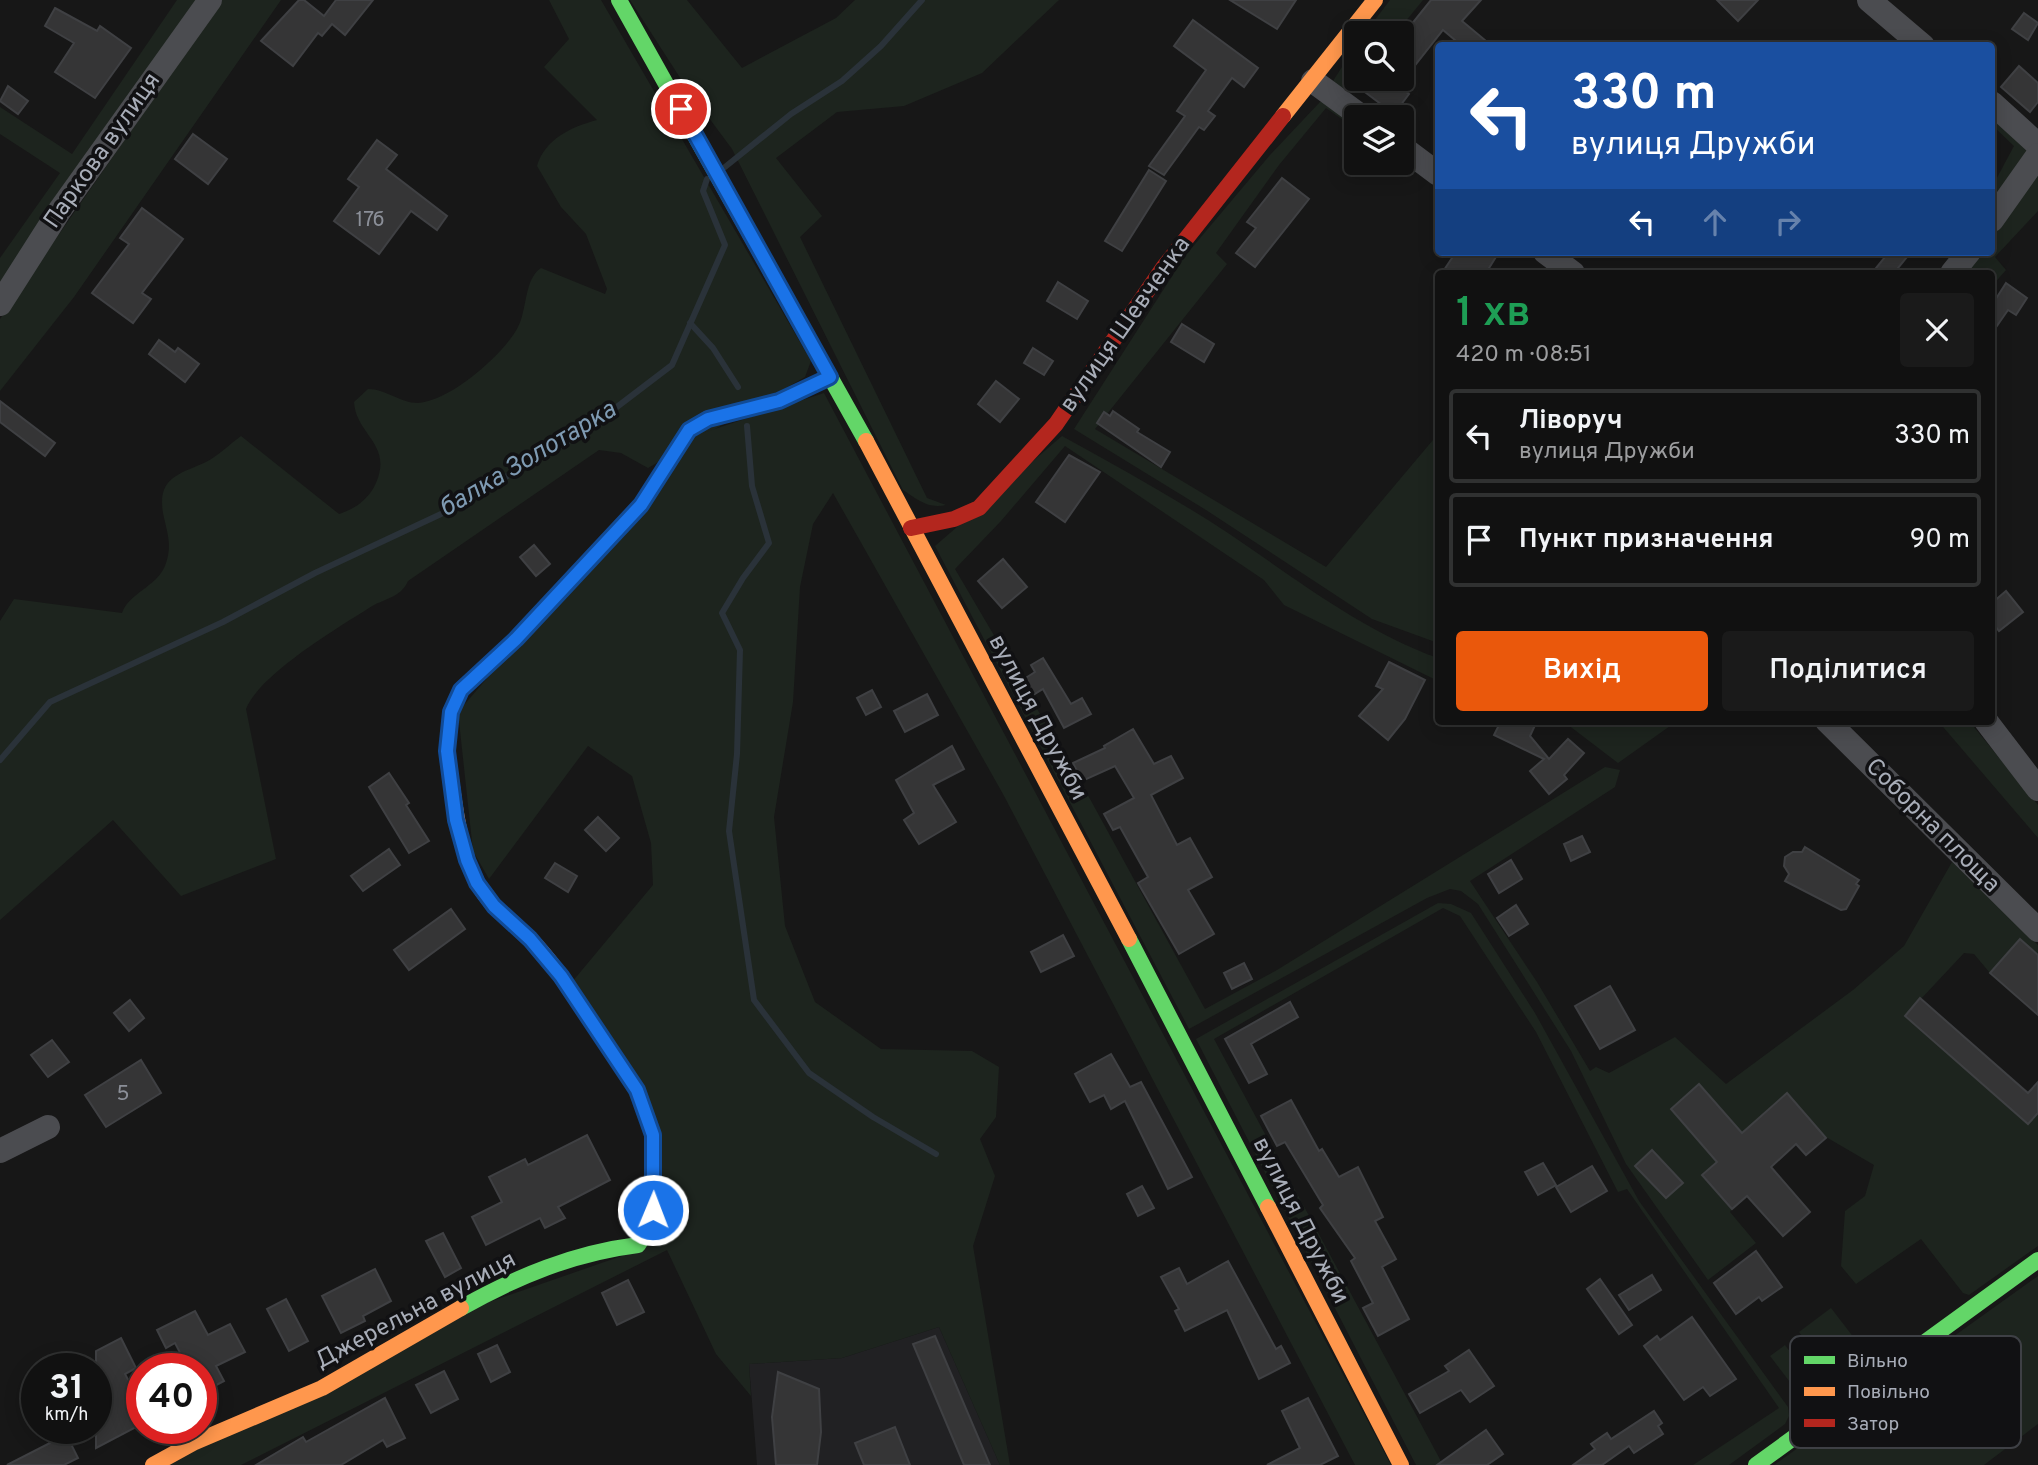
<!DOCTYPE html>
<html lang="uk">
<meta charset="utf-8">
<style>
:root{--surface:#111;--page:#1a1a1a;--text:#f1f3f6;--muted:#9c9d9f;--line:#303131;--accent:#ea580c}
body{margin:0;font-family:Overpass,sans-serif;background:var(--page);color:var(--text);height:100vh;display:flex;flex-direction:column;font-size:26px;white-space:nowrap}
*{box-sizing:border-box;margin:0}
p{font-size:23px;color:var(--muted)}
.icon{flex:none;width:38px;height:38px;fill:none;stroke:currentColor;stroke-width:2;stroke-linecap:round;stroke-linejoin:round}
.map{position:relative;flex:1;overflow:hidden}
.sheet{position:absolute;left:1435px;top:270px;width:560px;height:455px;display:flex;flex-direction:column;background:var(--surface);border-radius:7px;box-shadow:0 4px 18px #0003,0 0 0 2px var(--line)}
.sheet>*{flex:none}
.banner{position:absolute;left:1435px;top:42px;width:560px;height:214px;border-radius:7px;box-shadow:0 4px 18px #0003,0 0 0 2px var(--line);background:#1a4fa0;color:#fff;overflow:hidden}
.fabs{position:absolute;left:1344px;top:21px;display:grid;gap:14px}
.fabs a{display:grid;place-items:center;width:70px;height:70px;border-radius:7px;background:var(--surface);box-shadow:0 4px 18px #0003,0 0 0 2px var(--line);font-size:35px}
.speed{position:absolute;left:21px;top:1353px;display:flex;gap:14px;font-size:35px;font-weight:700;text-align:center}
.speed>*{display:grid;place-content:center;width:91px;height:91px;border-radius:50%;background:var(--surface);box-shadow:0 4px 18px #0003,0 0 0 2px var(--line);line-height:1}
.speed small{font-size:18px;font-weight:400}
.speed .limit{border:10px solid #d22;background:#fff;color:#111}
.pin{position:absolute;display:grid;place-items:center;width:60px;height:60px;color:#fff;margin:-30px;border:4px solid #fff;border-radius:50%;box-shadow:0 2px 7px #0007}
.me{position:absolute;width:77px;margin:-38px;rotate:1deg;stroke-linejoin:round;filter:drop-shadow(0 0 5px #0008)}
.turn{display:flex;align-items:center;gap:24px;height:147px;padding:0 21px;font-size:32px}
.turn .icon{width:91px;height:91px;stroke-width:2.5}
.turn b{display:block;font-size:49px;line-height:60px}
.lanes{display:flex;align-items:center;height:66px;padding:0 21px;background:#0003;justify-content:center;gap:35px;direction:ltr}
.lanes .off{opacity:.35}
.round{display:grid;place-items:center;flex:none;width:74px;height:74px;border-radius:7px;background:var(--page)}
.overview{display:flex;align-items:center;justify-content:space-between;height:119px;padding:0 21px}
h1{font-size:42px;font-weight:600;line-height:52px;color:#1e9e55}
.button{display:flex;gap:14px;margin-top:auto;padding:14px 21px}
.button a{flex:1;height:80px;border-radius:7px;background:var(--accent);color:#fff;font-size:28px;font-weight:600;line-height:80px;text-align:center}
.button a+a{background:var(--page);color:var(--text)}
ul{padding:0;list-style:none}
li{display:flex;align-items:center;gap:21px;height:94px;margin:0 14px 10px;padding:0 7px;border:4px solid var(--line);border-radius:7px}
li div{flex:1}
li b{display:block;font-size:26px}
li em{font-style:normal}
.map>svg:first-child{display:block}
.built{fill:#212123}
.green{fill:#1d241e}
.lines{fill:none;stroke-linecap:round;stroke-linejoin:round}
.stream{stroke:#2a3239;stroke-width:6}
.building{fill:#353536;stroke:#3f4043;stroke-width:2}
.street{stroke:#4b4c50;stroke-width:24}
.fast{stroke:#63d668;stroke-width:16}
.slow{stroke:#ff974d;stroke-width:16}
.jam{stroke:#b3261e;stroke-width:16}
.route-casing{stroke:#114b97;stroke-width:18}
.route{stroke:#1a73e8;stroke-width:12}
.labels{text-anchor:middle;dominant-baseline:central;stroke-width:7;stroke-linejoin:round;paint-order:stroke}
.number-label{font-size:21px;fill:#8b8f98}
.street-label{font-size:24px;fill:#a8adb8;stroke:#111113}
.water-label{font-size:26px;font-style:italic;fill:#7f9bb3;stroke:#111113}
.key{fill:#111113;stroke:#3e4045;stroke-width:2}
.key-label{font-size:19px;fill:#a8adb8}
</style>
<div class="map">
<svg width="2038" height="1465" viewBox="0 0 2038 1465">
<rect width="100%" height="100%" fill="#171717"/>
<!-- built -->
<path class="built" d="M939,1327L1000,1465H757L749,1364L842,1358Z"/>
<!-- green -->
<g class="green">
<path d="M177,0H203L0,289V258L60,173L0,134V107L72,154Z"/>
<path d="M222,0H281L74,297L0,391V319Z"/>
<path d="M549,0H601L811,361L805,377L648,468L621,453L599,450L408,581C401,598 382,599 369,608C336,629 260,674 246,709L276,859L181,896L113,820L0,920V621L14,599L122,613C129,593 156,587 165,566C173,545 167,533 163,513C157,477 180,474 206,462C218,456 230,444 241,436L339,514C355,509 369,499 376,483C393,444 356,435 354,402L368,389C386,389 400,403 418,403C451,401 504,354 518,327C527,311 524,279 541,268L605,294L607,289L586,234L561,207L537,166C545,139 571,127 597,120L544,67L569,39Z"/>
<path d="M630,0H687L742,68L836,18L855,0H1059L982,73L904,106L837,112L776,158L822,216L800,237L927,498L946,505C928,509 918,500 903,490L732,149L686,87Z"/>
<path d="M1390,0H1423L1396,33H1365Z"/>
<path d="M1356,45V79H1360L1349,93L1381,117H1372L1333,81Z"/>
<path d="M1320,102H1329L1356,117V129L1326,108L1279,165L1216,253L1227,264L1095,429L1326,567L1438,434V643L1372,619L1206,510L1074,429L1185,256L1270,155Z"/>
<path d="M1992,114L2028,152L1992,207V187L2014,146L1992,125Z"/>
<path d="M2038,172V211L1995,257L2006,270L1992,286V273H1961L1977,252H1992V233Z"/>
<path d="M824,393L1391,1465H1355L1003,794L833,493L813,524L800,587L793,702L774,817L785,926L815,1002L881,1049L972,1051L999,1067L996,1117L980,1139L995,1176L973,1246L1010,1465H1000L939,1327L842,1358L749,1364L751,1396L716,1354L667,1250L241,1465H166L466,1310L639,1250L659,1155L572,982L653,885L651,843L632,776L588,746L489,879L473,851L458,712L696,435Z"/>
<path d="M1062,436C1118,467 1175,498 1228,533C1295,578 1362,631 1438,658V681L1284,605L1264,580L1065,446L1001,521L955,569L1090,799L1205,1009L1277,970L1605,767L1620,770L1615,787L1470,881L1537,982L1590,1071L1596,1067L1609,1073L1675,1037L1726,1084L1853,990L1904,946L1952,862L2038,945V955L2020,939L1990,973L1974,954L1964,953L1905,1016L2028,1124L2038,1113V1246L1969,1295L1963,1293L1921,1239L1856,1284L1841,1266L1845,1211L1865,1196L1874,1165L1826,1137L1787,1094L1742,1133L1699,1085L1671,1109L1717,1162L1702,1176L1732,1209L1730,1212L1756,1243L1708,1280L1626,1164L1571,1051L1478,904L1461,891L1450,889L1427,898L1189,1029L935,546Z"/>
<path d="M1563,721H1677L1618,763Z"/>
<path d="M1938,721H1969L2038,805V838Z"/>
<path d="M1438,903L1451,904L1471,913L1535,1013L1639,1201L1788,1407L1789,1416L1785,1424L1729,1465H1693L1779,1408L1627,1189L1618,1192L1536,1032L1460,916L1443,908L1214,1039L1443,1465H1416L1196,1039Z"/>
<path d="M2038,1276V1424L1984,1465H1774Z"/>
<path d="M1831,1308L1861,1347L1828,1372L1799,1332Z"/>
<path d="M1785,1345L1813,1382L1799,1394L1770,1356Z"/>
</g>
<g class="lines">
<!-- stream -->
<g class="stream">
<path d="M725,167L791,114L842,81L881,46L922,0"/>
<path d="M690,323L713,348L738,387"/>
<path d="M747,426L752,486L769,543L743,578L722,613L740,650L737,754L729,831L754,1000L809,1073L873,1117L936,1154"/>
<path d="M0,760L50,702L223,622L315,573L441,514L584,432L672,365L725,245L703,191L707,179"/>
</g>
</g>
<!-- building -->
<g class="building">
<path d="M299,0H304L324,16L336,0H373L345,35L332,24L322,36L318,33L293,66L261,41Z"/>
<path d="M1230,0H1296L1277,29Z"/>
<path d="M1431,0H1481L1462,21L1492,46H1462L1443,30L1416,64L1402,53V36Z"/>
<path d="M1717,0H1758L1738,21Z"/>
<path d="M55,8L97,31L100,26L131,48L95,98L55,72L74,43L45,26Z"/>
<path d="M2024,13L2038,23L2028,40L2012,29Z"/>
<path d="M1193,20L1258,68L1244,87L1232,78L1208,111L1215,116L1204,130L1199,127L1164,175L1149,166L1185,116L1177,111L1206,70L1174,46Z"/>
<path d="M2019,66L2038,83V102L2030,112L2001,87Z"/>
<path d="M1369,79H1404L1398,86L1409,94L1394,114L1361,89Z"/>
<path d="M8,86L28,101L18,114L0,101Z"/>
<path d="M193,134L227,159L208,184L175,159Z"/>
<path d="M377,140L397,155L386,169L447,216L437,230L411,211L379,254L334,221L359,187L348,179Z"/>
<path d="M1149,170L1166,181L1122,251L1105,241Z"/>
<path d="M1282,178L1309,199L1255,267L1236,253L1256,228L1247,222Z"/>
<path d="M142,208L183,239L142,293L151,299L133,323L92,293L129,244L120,238Z"/>
<path d="M1456,252H1499L1486,273H1442Z"/>
<path d="M1889,252H1911L1894,273H1872Z"/>
<path d="M1058,282L1088,301L1077,319L1047,301Z"/>
<path d="M2006,283L2027,298L2016,315L2008,310L1992,333V305Z"/>
<path d="M1182,324L1214,344L1204,362L1171,342Z"/>
<path d="M159,340L175,352L178,348L199,364L185,382L149,354Z"/>
<path d="M1033,348L1053,361L1044,375L1024,363Z"/>
<path d="M996,381L1019,399L1000,422L978,404Z"/>
<path d="M0,401L55,443L45,456L0,422Z"/>
<path d="M1113,411L1139,429L1137,432L1170,452L1161,467L1097,423L1104,412L1110,416Z"/>
<path d="M1069,455L1100,472L1065,522L1036,502Z"/>
<path d="M534,545L550,564L536,576L520,557Z"/>
<path d="M1003,559L1027,587L1002,608L978,581Z"/>
<path d="M2006,591L2023,612L1999,631L1992,622V603Z"/>
<path d="M1043,658L1071,704L1082,698L1091,714L1064,728L1043,689L1033,695L1024,679L1035,672L1031,665Z"/>
<path d="M1389,662L1425,680L1405,719L1388,740L1359,716L1383,689L1376,686Z"/>
<path d="M872,690L881,707L866,715L857,698Z"/>
<path d="M927,694L938,715L905,732L894,711Z"/>
<path d="M1501,721H1537L1530,736L1549,759L1568,739L1584,753L1564,775L1567,779L1549,794L1530,771L1544,759L1494,735Z"/>
<path d="M1133,729L1154,764L1171,756L1183,778L1151,795L1177,845L1190,838L1212,877L1188,890L1214,934L1179,954L1138,883L1148,877L1120,827L1113,830L1104,814L1134,798L1115,766L1082,781L1073,763L1105,748L1104,746Z"/>
<path d="M952,746L964,769L933,785L956,822L919,844L904,820L914,813L896,780Z"/>
<path d="M389,773L409,803L406,805L429,841L409,853L369,787Z"/>
<path d="M598,817L619,838L606,851L585,830Z"/>
<path d="M1582,836L1590,852L1571,861L1564,844Z"/>
<path d="M1805,847L1859,880L1856,884L1859,886L1846,909L1841,910L1785,881L1789,874L1784,866L1785,857L1793,852H1802Z"/>
<path d="M389,849L400,865L363,891L351,876Z"/>
<path d="M1511,860L1522,879L1499,893L1488,874Z"/>
<path d="M555,863L577,876L568,892L545,878Z"/>
<path d="M1516,905L1528,924L1509,936L1497,918Z"/>
<path d="M451,909L465,929L409,970L394,950Z"/>
<path d="M1063,935L1074,956L1041,972L1031,952Z"/>
<path d="M2020,939L2038,955V1015L1990,973Z"/>
<path d="M1244,963L1252,979L1232,989L1224,973Z"/>
<path d="M1610,986L1635,1030L1600,1049L1575,1006Z"/>
<path d="M1920,998L2028,1093L2038,1082V1113L2028,1124L1905,1016Z"/>
<path d="M130,1000L144,1018L129,1031L114,1013Z"/>
<path d="M1290,1002L1298,1017L1251,1044L1267,1074L1249,1083L1225,1039Z"/>
<path d="M52,1040L69,1062L48,1077L31,1055Z"/>
<path d="M1111,1054L1130,1087L1141,1082L1192,1177L1168,1189L1125,1101L1111,1109L1104,1095L1090,1102L1075,1074Z"/>
<path d="M141,1060L161,1093L106,1127L85,1095Z"/>
<path d="M1699,1084L1742,1133L1787,1093L1826,1138L1806,1155L1796,1144L1771,1167L1810,1212L1783,1236L1747,1196L1732,1209L1702,1175L1717,1162L1671,1109Z"/>
<path d="M1291,1100L1319,1151L1322,1149L1339,1177L1358,1167L1383,1217L1375,1221L1396,1259L1382,1267L1409,1319L1378,1336L1363,1308L1373,1303L1351,1261L1355,1258L1320,1208L1323,1205L1285,1142L1277,1146L1261,1116Z"/>
<path d="M587,1135L610,1180L558,1207L565,1218L545,1228L540,1218L486,1245L472,1217L502,1202L489,1177L525,1159L528,1165Z"/>
<path d="M1652,1150L1683,1183L1666,1198L1635,1166Z"/>
<path d="M1543,1163L1556,1185L1538,1195L1525,1172Z"/>
<path d="M1592,1166L1607,1191L1571,1212L1556,1187Z"/>
<path d="M1142,1186L1154,1208L1138,1216L1127,1194Z"/>
<path d="M443,1233L461,1268L445,1277L426,1241Z"/>
<path d="M1756,1251L1782,1287L1762,1301L1759,1297L1736,1314L1714,1283Z"/>
<path d="M1228,1261L1276,1349L1281,1346L1290,1363L1259,1379L1227,1310L1185,1331L1175,1311L1179,1309L1161,1277L1179,1268L1187,1284Z"/>
<path d="M375,1269L391,1301L363,1316L365,1321L341,1333L322,1296Z"/>
<path d="M1652,1275L1661,1290L1629,1310L1619,1295Z"/>
<path d="M1600,1279L1632,1325L1619,1334L1587,1289Z"/>
<path d="M628,1280L644,1312L617,1325L602,1293Z"/>
<path d="M286,1299L308,1341L289,1351L267,1309Z"/>
<path d="M195,1311L208,1335L230,1324L245,1352L216,1366L224,1381L201,1393V1368H188L175,1343L166,1348L157,1330Z"/>
<path d="M1692,1317L1736,1379L1710,1396L1703,1387L1684,1400L1644,1346L1657,1336L1660,1340Z"/>
<path d="M935,1336L990,1465H964L913,1344Z"/>
<path d="M121,1338L136,1368L125,1374L142,1406V1424L96,1448V1351Z"/>
<path d="M497,1345L510,1372L491,1382L478,1354Z"/>
<path d="M1469,1350L1494,1386L1470,1402L1461,1390L1420,1413L1409,1394L1449,1371L1445,1366Z"/>
<path d="M444,1371L458,1399L431,1413L416,1385Z"/>
<path d="M778,1372L819,1389L821,1432L817,1465H776L772,1417Z"/>
<path d="M385,1398L405,1438L387,1447L383,1440L341,1465H256L303,1437L306,1442Z"/>
<path d="M1308,1398L1338,1456L1320,1465H1267L1300,1448L1282,1411Z"/>
<path d="M1654,1411L1662,1423L1658,1426L1663,1434L1634,1453L1629,1446L1602,1465H1573L1595,1449L1591,1444L1607,1433L1611,1439Z"/>
<path d="M895,1427L910,1465H864L855,1443Z"/>
<path d="M42,1428H63L78,1458L64,1465H7L50,1443Z"/>
<path d="M1486,1430L1503,1454L1487,1465H1437Z"/>
</g>
<g class="lines">
<!-- street -->
<g class="street">
<path d="M1869,0L1923,46"/>
<path d="M1313,81L1362,117"/>
<path d="M1992,103L2038,145"/>
<path d="M1402,147L1438,174"/>
<path d="M1992,220L2038,155"/>
<path d="M1545,252L1573,273"/>
<path d="M1952,273L1969,252"/>
<path d="M0,304L60,210L210,0"/>
<path d="M1827,721L2038,930"/>
<path d="M1986,721L2038,789"/>
<path d="M0,1151L48,1127"/>
</g>
<!-- fast -->
<g class="fast">
<path d="M619,0L866,441"/>
<path d="M1129,939L1268,1207"/>
<path d="M461,1308C518,1276 574,1253 638,1245L651,1224L653,1210V1135L637,1090L587,1015"/>
<path d="M1756,1465L2038,1260"/>
</g>
<!-- slow -->
<g class="slow">
<path d="M1283,116L1375,0"/>
<path d="M866,441L1129,939"/>
<path d="M452,786C456,817 462,855 478,884C490,906 511,920 529,938C552,961 569,988 587,1015"/>
<path d="M1268,1207L1401,1465"/>
<path d="M153,1465L193,1443L322,1388L461,1308"/>
</g>
<!-- jam -->
<g class="jam">
<path d="M911,528L954,519L979,508L1056,424L1163,268L1283,116"/>
<path d="M452,786L447,751L451,711L461,690L516,639L641,505L689,430L707,419L779,401L830,377"/>
</g>
</g>
<g class="lines">
<defs>
<path id="route" d="M653,1210V1135L637,1090L561,976L530,939L494,906L477,883L467,860L456,820L447,751L451,712L461,690L516,639L641,505L689,430L708,419L779,401L830,377L681,109"/>
</defs>
<!-- route casing -->
<use href="#route" class="route-casing"/>
<!-- route -->
<use href="#route" class="route"/>
</g>
<g class="labels">
<!-- number labels -->
<g class="number-label">
<text x="370" y="220">17б</text>
<text x="123" y="1094">5</text>
</g>
<!-- street labels -->
<g class="street-label">
<text transform="translate(103 151) rotate(-55)">Паркова вулиця</text>
<text transform="translate(1126 325) rotate(-55)">вулиця Шевченка</text>
<text transform="translate(1037 718) rotate(62)">вулиця Дружби</text>
<text transform="translate(1932 826) rotate(45)">Соборна площа</text>
<text transform="translate(1300 1221) rotate(63)">вулиця Дружби</text>
<text transform="translate(416 1311) rotate(-28)">Джерельна вулиця</text>
</g>
<!-- water labels -->
<g class="water-label">
<text transform="translate(528 460) rotate(-31)">балка Золотарка</text>
</g>
</g>
<!-- legend -->
<rect x="1790" y="1336" width="231" height="112" rx="10" class="key"/>
<rect x="1804" y="1356" width="31" height="8" fill="#63d668"/>
<rect x="1804" y="1387" width="31" height="9" fill="#ff974d"/>
<rect x="1804" y="1419" width="31" height="8" fill="#b3261e"/>
<g class="key-label">
<text x="1847" y="1367">Вільно</text>
<text x="1847" y="1398">Повільно</text>
<text x="1847" y="1430">Затор</text>
</g>
</svg>
<div class="fabs">
<a><svg class="icon" aria-label="search" viewBox="0 0 24 24"><circle cx="10" cy="10" r="6"/><path d="M15 15l6 6"/></svg></a>
<a><svg class="icon" aria-label="layers" viewBox="0 0 24 24"><path d="M12 4l9 5-9 5-9-5zM3 14l9 5 9-5"/></svg></a>
</div>
<div class="speed"><div>31<small>km/h</small></div><div class="limit">40</div></div>
<div class="pin" style="left:681px;top:109px;background:#d93025"><svg class="icon" aria-label="arrive" viewBox="0 0 24 24"><path d="M6 21V4h12l-3 4 3 4H6"/></svg></div>
<svg class="me" style="left:653px;top:1210px" viewBox="-20 -20 40 40"><circle r="17" fill="#1a73e8" stroke="#fff" stroke-width="3"/><path d="M0-11L8 9 0 5-8 9z" fill="#fff"/></svg>
<div class="banner">
<div class="turn"><svg class="icon" aria-label="left" viewBox="0 0 24 24"><path d="M17 20v-9H6M10 6l-5 5 5 5"/></svg><div><b>330 m</b>вулиця Дружби</div></div>
<div class="lanes"><svg class="icon" aria-label="left" viewBox="0 0 24 24"><path d="M17 20v-9H6M10 6l-5 5 5 5"/></svg><svg class="icon off" aria-label="ahead" viewBox="0 0 24 24"><path d="M12 20V5M6 11l6-6 6 6"/></svg><svg class="icon off" aria-label="right" viewBox="0 0 24 24"><path d="M7 20v-9h11M14 6l5 5-5 5"/></svg></div>
</div>
<section class="sheet">
<div class="overview"><div><h1>1 хв</h1><p>420 m · 08:51</p></div><a class="round"><svg class="icon" aria-label="close" viewBox="0 0 24 24"><path d="M6 6l12 12M18 6L6 18"/></svg></a></div>
<ul>
<li><svg class="icon" aria-label="left" viewBox="0 0 24 24"><path d="M17 20v-9H6M10 6l-5 5 5 5"/></svg><div><b>Ліворуч</b><p>вулиця Дружби</p></div><em>330 m</em></li>
<li><svg class="icon" aria-label="arrive" viewBox="0 0 24 24"><path d="M6 21V4h12l-3 4 3 4H6"/></svg><div><b>Пункт призначення</b></div><em>90 m</em></li>
</ul>
<div class="button"><a>Вихід</a><a>Поділитися</a></div>
</section>
</div>
